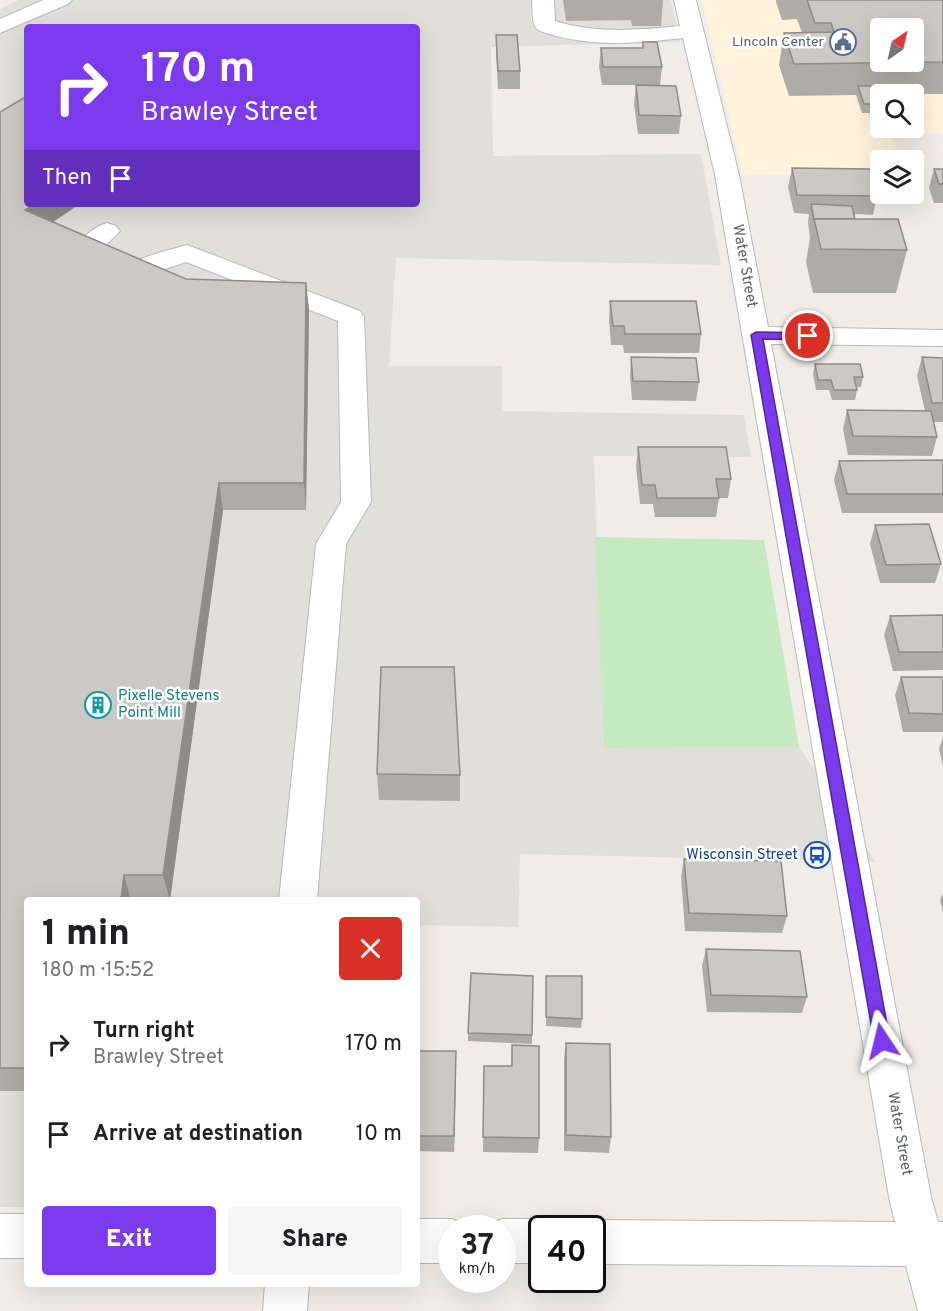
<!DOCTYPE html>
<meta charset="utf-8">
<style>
:root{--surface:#fff;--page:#f6f6f6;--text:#202124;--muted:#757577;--accent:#7c3aed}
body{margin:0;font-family:Overpass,sans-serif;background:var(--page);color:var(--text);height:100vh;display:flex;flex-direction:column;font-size:22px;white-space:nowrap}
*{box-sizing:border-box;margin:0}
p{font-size:20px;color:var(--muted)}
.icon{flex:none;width:33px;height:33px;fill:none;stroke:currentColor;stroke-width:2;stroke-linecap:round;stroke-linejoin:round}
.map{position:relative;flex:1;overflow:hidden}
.side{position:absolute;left:24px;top:897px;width:396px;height:390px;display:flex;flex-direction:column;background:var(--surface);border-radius:6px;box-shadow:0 6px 24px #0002}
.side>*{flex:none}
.hud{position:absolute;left:24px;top:24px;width:396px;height:183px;border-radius:6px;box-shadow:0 6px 24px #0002;background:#7c3aed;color:#fff;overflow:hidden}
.needle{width:39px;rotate:34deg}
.controls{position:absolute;left:870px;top:18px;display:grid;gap:12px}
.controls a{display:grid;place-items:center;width:54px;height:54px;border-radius:6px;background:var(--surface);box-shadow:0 6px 24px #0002;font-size:30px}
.speed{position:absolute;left:438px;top:1215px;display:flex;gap:12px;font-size:30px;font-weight:700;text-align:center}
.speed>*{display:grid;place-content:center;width:78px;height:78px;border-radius:50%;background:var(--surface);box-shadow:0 6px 24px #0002;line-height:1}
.speed small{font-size:15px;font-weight:400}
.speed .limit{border:3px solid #111;border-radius:9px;background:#fff;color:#111}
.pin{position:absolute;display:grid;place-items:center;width:51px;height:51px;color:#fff;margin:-26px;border:3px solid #fff;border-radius:50%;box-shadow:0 2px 6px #0007}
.me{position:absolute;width:66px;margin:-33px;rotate:350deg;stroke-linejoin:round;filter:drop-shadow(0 0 4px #0008)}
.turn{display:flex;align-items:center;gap:21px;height:126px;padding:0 18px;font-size:27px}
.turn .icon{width:78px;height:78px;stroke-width:2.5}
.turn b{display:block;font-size:42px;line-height:51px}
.then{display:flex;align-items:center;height:57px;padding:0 18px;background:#0003;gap:12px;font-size:22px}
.round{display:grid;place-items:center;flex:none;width:63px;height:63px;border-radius:6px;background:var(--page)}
.summary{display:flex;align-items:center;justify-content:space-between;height:102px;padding:0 18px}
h1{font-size:36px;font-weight:800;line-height:45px}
.primary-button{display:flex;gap:12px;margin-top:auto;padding:12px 18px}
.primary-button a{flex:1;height:69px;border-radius:6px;background:var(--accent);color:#fff;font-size:24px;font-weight:800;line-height:69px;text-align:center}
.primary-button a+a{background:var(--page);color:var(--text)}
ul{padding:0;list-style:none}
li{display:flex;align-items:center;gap:18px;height:90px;padding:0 18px}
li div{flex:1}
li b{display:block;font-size:22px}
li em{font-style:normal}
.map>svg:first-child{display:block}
.commercial{fill:#fff3dc;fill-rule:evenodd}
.industrial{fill:#e1dfda;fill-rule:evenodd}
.green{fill:#c5e9c1}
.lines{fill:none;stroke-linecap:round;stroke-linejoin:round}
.minor-casing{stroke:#b6b9bd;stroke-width:2}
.minor{fill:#fff;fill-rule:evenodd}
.wall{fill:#afaca8}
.shaded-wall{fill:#8f8c88}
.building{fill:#ccc8c3;stroke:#8f8c88;stroke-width:1.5;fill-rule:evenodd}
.route{fill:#7c3aed;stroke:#51269a;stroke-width:1.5}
.labels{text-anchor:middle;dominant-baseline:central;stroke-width:5;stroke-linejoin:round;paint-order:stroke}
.far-service-label{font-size:14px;fill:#4e5e75;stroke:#fff;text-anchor:end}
.street-label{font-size:15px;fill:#5d6367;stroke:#fff}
.culture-label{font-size:15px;fill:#0d838f;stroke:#fff;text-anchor:start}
.transit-label{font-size:15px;fill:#164399;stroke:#fff;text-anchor:end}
</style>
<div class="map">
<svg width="943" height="1311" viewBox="0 0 943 1311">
<rect width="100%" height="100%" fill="#f1ede6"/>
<!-- commercial -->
<path class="commercial" d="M702,0H943V133L890,134L901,160H880V175H743ZM880,28H914V62H880ZM880,94H914V128H880Z"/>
<!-- industrial -->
<path class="industrial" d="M18,0H671L680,42L491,47L493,156L701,154L721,265L396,258L389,366H502V411L744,415L751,457L594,456L604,748L799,747L876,862L520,854L518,927L417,925V900H27V1207H0V9ZM27,27H417V204H27Z"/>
<!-- green -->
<path class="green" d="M595,537L764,540L799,747L604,748Z"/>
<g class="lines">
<defs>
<g id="minor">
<path d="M43,0H72L68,4L0,33V19Z"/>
<path d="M532,0H554L555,21C596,34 639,30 680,26L674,0H696L739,175L768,327L943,330V346L771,344L931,1197L938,1222H943V1311H918L906,1266L592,1264V1228H576L592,1220L895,1222L889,1197L715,175L683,38C640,43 595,47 553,35C548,33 539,32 536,28C531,22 533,7 532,0Z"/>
<path d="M107,223L116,226L120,231L94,257L77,280L68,282L59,280L55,274C67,256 85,229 107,223Z"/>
<path d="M187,245L360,311L364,317L371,502L346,544L317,900H279L316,544L341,502L338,321L186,262L147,275L122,291L113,293L104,291L100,285C115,263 162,252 187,245Z"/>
<rect x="0" y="1214" width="27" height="44"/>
<path d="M417,1219H452L467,1226L469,1228H452V1263H417Z"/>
<path d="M502,1219H542L557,1226L559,1228H542V1263H502V1228H485L487,1226Z"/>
<path d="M265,1284H309L307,1311H263Z"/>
</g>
</defs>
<!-- minor casing -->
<use href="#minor" class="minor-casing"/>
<!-- minor -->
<use href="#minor" class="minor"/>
</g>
<!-- wall -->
<g class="wall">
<path d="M563,0H663L661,26H632L631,20L566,21Z"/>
<path d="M776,0H943V94H880V113H862L856,95L789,96L779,65L784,33H802L797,19L782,20L776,2Z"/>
<path d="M496,35L520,71V89H498L496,53Z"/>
<path d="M643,42L662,67L660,85H602L599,66L601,48H642Z"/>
<path d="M636,85L681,116L679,134H638L634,104Z"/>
<path d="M0,112L53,222L186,279L306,283L309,310L306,510H223L170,900H27V1091H0Z"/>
<path d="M792,168L877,196L873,215L854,214L855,219L907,250L896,293H813L806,262L810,238L808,223L809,214L794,213L788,187Z"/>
<path d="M934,169H943V203H934L929,188Z"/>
<path d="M610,301L701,334L699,353H624L623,345H611L609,320Z"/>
<path d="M631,357L699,382L696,401L632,400L630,376Z"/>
<path d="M922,357L943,358V422H933L937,437L932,456L848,455L843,429L847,410L925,411L917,376Z"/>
<path d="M815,364L863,377L861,387H856L857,390L855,400H832L829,390H816L813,374Z"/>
<path d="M638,447L731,479L728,498H719L716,517H655L653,504H640L636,466Z"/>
<path d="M943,460V513H842L834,480L839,461Z"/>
<path d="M875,525L941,564L935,583H880L870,544Z"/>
<path d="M943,615V670L893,671L884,635L890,616Z"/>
<path d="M901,677H943V732H903L895,695Z"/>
<path d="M943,737V766L939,749Z"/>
<path d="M377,774L460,775V801L379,800Z"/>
<path d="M684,859L787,916L782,933L685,931L681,877Z"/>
<path d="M943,893V913L940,900Z"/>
<path d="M706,949L807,997L802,1013L707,1012L702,966Z"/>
<path d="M546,976L582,1019L581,1028L546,1026Z"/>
<path d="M468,1033L532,1035V1044L468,1041Z"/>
<path d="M566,1043L611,1137L609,1153L564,1151V1059Z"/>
<path d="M512,1045L539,1138L538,1153L483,1152L484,1066H511Z"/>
<path d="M417,1051H456L454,1152L417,1151Z"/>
</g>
<!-- shaded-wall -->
<g class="shaded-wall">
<path d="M34,204H80L32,236L25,210Z"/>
<path d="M306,283L309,310L306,510L304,483Z"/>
<path d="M219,483L223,510L170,900L163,875Z"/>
<path d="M124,875L131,900H121Z"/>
<path d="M456,1051V1067L454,1152V1136Z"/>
</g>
<!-- building -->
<g class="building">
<path d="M807,0H943V62L794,64L784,33L834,32L831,23H815ZM880,28H914V62H880Z"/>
<path d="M496,35H517L520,71H498Z"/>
<path d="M643,42H657L662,67H603L601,48H643Z"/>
<path d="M636,85L676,86L681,116L639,115Z"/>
<path d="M858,86H883L887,94H880V104H864Z"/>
<path d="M27,96V204H34L25,210L186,279L306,283L304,483H219L163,875H124L121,900H27V1068H0V112Z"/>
<path d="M792,168L870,169L877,196L797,195Z"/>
<path d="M934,169H943V184H939Z"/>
<path d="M811,204L852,206L855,219H814V220Z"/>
<path d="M814,219H898L907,250L821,249Z"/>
<path d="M610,301H696L701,334H625L624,326H613Z"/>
<path d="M631,357L696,358L699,382L633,381Z"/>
<path d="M922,357L943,358V403H932Z"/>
<path d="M815,364H860L863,377H854L857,390H834L831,380H818Z"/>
<path d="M847,410L931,411L937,437L853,436Z"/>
<path d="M638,447H726L731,479H716L719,498H657L655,485H642Z"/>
<path d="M943,460V494H847L839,461Z"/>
<path d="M929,524L941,564L886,565L875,525Z"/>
<path d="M943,615V652H899L890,616Z"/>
<path d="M381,667H454L460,775L377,774Z"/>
<path d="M901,677H943V714L909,713Z"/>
<path d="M684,859L781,861L787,916L689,913Z"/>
<path d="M706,949L800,951L807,997L711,995Z"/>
<path d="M471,973L533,976L532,1035L468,1033Z"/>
<path d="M546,976H582V1019L546,1017Z"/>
<path d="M566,1043L610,1044L611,1137L566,1135Z"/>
<path d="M512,1045L539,1046V1138L483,1137L484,1066H512Z"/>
<path d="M417,1051H456L454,1136H417Z"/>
</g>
<!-- route -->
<path class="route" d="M756,332L808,333L813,336L808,340L763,339L890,1041L888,1046L882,1048L876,1046L874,1041L751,335Z"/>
<!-- icons -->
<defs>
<symbol id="civic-ring" viewBox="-11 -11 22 22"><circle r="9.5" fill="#fff" stroke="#5c6f8a" stroke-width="1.5"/><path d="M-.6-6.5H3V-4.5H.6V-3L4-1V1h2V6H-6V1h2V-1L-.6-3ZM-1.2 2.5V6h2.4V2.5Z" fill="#5c6f8a"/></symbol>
<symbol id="building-ring" viewBox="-11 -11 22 22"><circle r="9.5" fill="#fff" stroke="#0f9aa8" stroke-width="1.5"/><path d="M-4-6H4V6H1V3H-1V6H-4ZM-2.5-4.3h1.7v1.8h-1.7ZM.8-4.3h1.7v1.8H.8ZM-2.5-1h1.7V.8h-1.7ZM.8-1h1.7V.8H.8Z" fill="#0f9aa8"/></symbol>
<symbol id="bus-ring" viewBox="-11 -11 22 22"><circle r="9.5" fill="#fff" stroke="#1a4fb4" stroke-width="1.5"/><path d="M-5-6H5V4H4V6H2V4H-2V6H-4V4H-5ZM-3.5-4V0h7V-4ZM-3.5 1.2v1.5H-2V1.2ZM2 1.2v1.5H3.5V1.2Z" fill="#1a4fb4"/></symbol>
</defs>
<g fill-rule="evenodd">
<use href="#civic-ring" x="828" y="27" width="30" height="30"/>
<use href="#building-ring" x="83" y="690" width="30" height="30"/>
<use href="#bus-ring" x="802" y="840" width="30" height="30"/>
</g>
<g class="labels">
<!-- far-service labels -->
<g class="far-service-label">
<text x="824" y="42">Lincoln Center</text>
</g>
<!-- street labels -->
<g class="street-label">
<text transform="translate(744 266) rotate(80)">Water Street</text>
<text transform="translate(899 1134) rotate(80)">Water Street</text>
</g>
<!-- culture labels -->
<g class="culture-label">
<text x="118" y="696">Pixelle Stevens<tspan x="118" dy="17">Point Mill</tspan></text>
</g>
<!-- transit labels -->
<g class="transit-label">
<text x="798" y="855">Wisconsin Street</text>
</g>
</g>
</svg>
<div class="controls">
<a><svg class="needle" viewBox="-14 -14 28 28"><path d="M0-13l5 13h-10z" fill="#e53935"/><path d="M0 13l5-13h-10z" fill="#757577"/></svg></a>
<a><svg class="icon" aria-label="search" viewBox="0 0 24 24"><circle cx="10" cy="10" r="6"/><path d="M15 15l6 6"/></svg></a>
<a><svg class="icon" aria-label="layers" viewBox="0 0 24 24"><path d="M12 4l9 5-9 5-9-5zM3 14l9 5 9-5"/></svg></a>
</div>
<div class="speed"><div>37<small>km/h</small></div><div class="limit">40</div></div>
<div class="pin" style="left:808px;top:336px;background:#d93025"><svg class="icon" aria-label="arrive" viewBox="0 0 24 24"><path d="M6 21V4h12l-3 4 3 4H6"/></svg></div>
<svg class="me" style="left:882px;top:1041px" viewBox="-20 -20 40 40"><path d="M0-17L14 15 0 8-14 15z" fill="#7c3aed" stroke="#fff" stroke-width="4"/></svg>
<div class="hud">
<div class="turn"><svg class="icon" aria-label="right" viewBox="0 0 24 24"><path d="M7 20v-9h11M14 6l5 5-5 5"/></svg><div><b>170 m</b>Brawley Street</div></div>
<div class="then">Then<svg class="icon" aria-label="arrive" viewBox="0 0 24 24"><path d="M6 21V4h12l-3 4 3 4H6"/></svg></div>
</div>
<section class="side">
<div class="summary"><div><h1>1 min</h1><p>180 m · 15:52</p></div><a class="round" style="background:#d93025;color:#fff"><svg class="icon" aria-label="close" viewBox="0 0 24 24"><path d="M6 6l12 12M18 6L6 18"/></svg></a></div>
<ul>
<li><svg class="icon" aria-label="right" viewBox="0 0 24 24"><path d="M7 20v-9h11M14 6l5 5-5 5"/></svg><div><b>Turn right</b><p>Brawley Street</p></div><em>170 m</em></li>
<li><svg class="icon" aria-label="arrive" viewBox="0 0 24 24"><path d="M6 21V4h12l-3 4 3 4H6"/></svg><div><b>Arrive at destination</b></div><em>10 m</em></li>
</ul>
<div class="primary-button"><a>Exit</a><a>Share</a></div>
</section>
</div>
